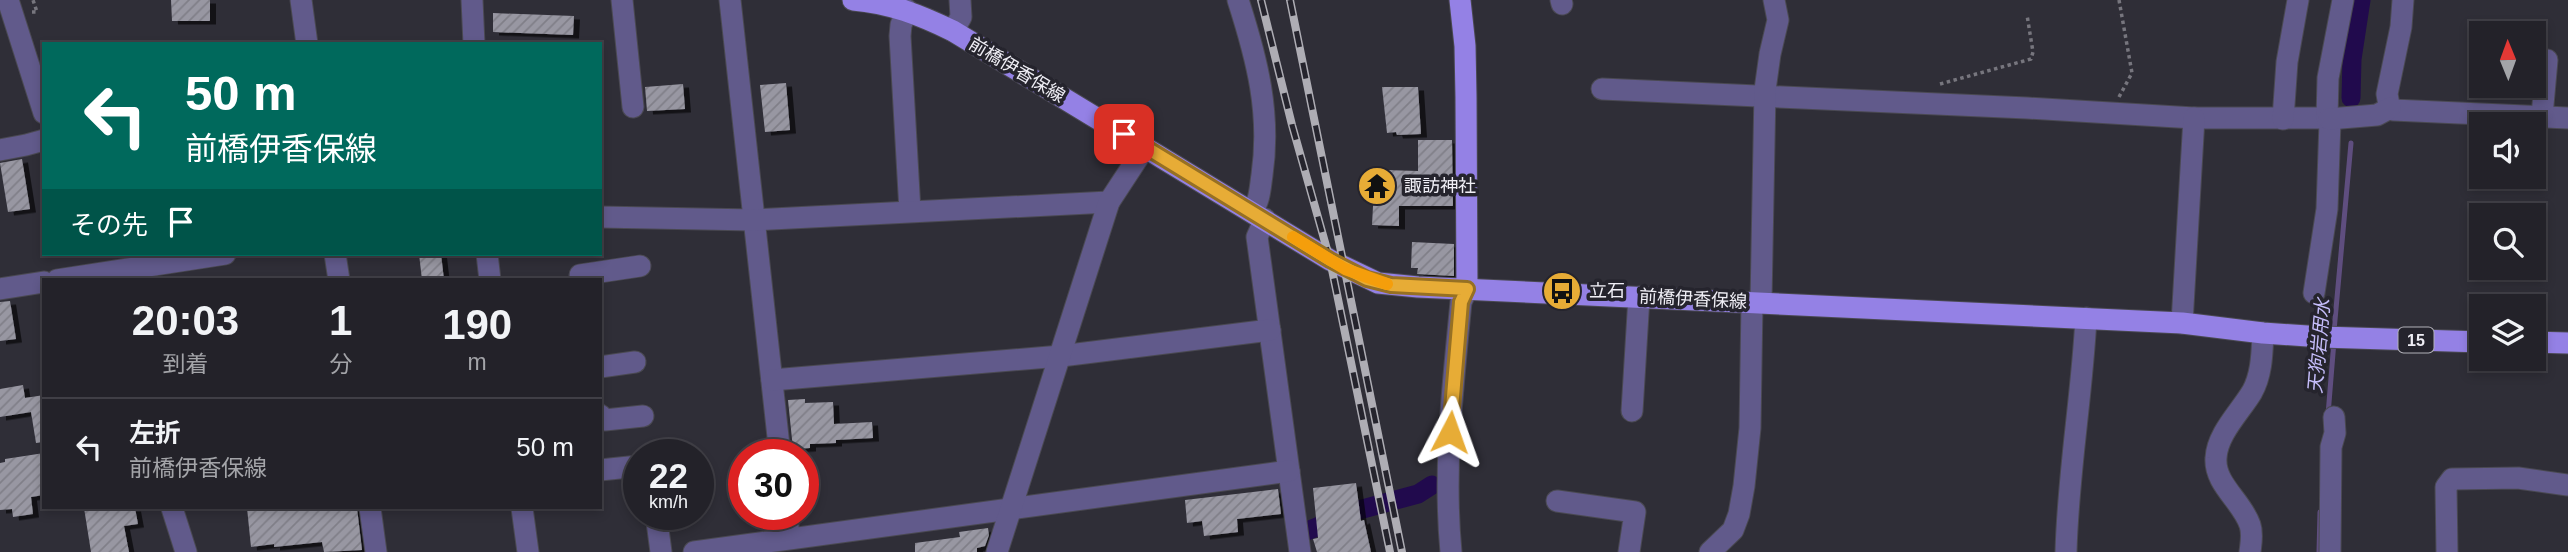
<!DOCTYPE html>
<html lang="ja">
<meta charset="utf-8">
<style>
:root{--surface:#232229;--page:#2f2f35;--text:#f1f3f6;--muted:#a3a4a8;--line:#403f46}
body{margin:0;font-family:Arial,"Noto Sans JP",sans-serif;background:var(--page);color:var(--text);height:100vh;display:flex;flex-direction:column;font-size:26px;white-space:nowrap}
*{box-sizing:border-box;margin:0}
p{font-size:23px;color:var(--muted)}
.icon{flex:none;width:38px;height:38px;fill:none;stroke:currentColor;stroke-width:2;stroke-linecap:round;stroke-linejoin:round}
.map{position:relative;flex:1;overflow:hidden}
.details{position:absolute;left:42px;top:278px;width:560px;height:231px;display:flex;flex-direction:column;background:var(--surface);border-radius:0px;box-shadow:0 4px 10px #0003,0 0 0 2px var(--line)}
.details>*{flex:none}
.guide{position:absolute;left:42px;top:42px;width:560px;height:214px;border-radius:0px;box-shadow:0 4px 10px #0003,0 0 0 2px var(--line);background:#00695c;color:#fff;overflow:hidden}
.needle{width:46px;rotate:359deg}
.tools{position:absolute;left:2469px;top:21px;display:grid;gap:14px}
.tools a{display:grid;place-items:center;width:77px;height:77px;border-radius:0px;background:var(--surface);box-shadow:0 4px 10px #0003,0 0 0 2px var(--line);font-size:35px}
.speed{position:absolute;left:623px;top:439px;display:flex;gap:14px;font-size:35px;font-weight:700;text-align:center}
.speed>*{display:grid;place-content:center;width:91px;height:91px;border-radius:50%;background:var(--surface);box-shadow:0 4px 10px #0003,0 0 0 2px var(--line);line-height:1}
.speed small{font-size:18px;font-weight:400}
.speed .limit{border:10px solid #d22;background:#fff;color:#111}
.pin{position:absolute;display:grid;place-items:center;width:60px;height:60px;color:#fff;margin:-30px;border-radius:14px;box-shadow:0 4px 10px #0006}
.me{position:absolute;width:77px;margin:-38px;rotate:4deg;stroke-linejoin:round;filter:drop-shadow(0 0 5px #0008)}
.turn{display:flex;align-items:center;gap:24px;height:147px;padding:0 28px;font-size:32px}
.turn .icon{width:91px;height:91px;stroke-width:2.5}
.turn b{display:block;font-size:49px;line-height:60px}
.then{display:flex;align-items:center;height:66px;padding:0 28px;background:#0003;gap:14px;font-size:26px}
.eta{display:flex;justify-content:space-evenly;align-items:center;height:119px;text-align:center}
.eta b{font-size:42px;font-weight:600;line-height:49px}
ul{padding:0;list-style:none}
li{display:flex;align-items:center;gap:21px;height:98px;padding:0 28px;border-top:2px solid var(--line)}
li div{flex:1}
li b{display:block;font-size:26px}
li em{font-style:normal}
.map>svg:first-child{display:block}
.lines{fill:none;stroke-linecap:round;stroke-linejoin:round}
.stream{stroke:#5f4e7f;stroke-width:5}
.canal{stroke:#210a4d;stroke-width:19}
.building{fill:url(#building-hatch);filter:url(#shadow)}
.minor-casing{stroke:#4a4952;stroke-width:23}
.major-casing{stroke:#4a4952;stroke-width:23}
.path{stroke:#77767e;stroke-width:3.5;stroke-dasharray:3.5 3.5;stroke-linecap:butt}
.minor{stroke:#615a8b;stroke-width:21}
.major{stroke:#9481e5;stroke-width:21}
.rail-casing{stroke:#aeadb4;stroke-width:8}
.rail{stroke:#25242d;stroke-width:5;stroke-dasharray:16;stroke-linecap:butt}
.route-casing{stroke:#967023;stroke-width:18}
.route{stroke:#e7ac36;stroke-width:12}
.slow{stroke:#f59e0b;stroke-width:12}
.labels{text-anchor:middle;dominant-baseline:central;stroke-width:7;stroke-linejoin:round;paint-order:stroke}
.shield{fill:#25242d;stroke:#b2b1b9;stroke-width:2}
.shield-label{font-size:16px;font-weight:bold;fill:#efeef5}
.street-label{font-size:18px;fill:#efeef5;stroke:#25242d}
.poi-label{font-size:18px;fill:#efeef5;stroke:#25242d;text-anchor:start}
.water-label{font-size:19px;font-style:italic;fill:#c5bdfa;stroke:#25242d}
</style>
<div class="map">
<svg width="2568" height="552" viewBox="0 0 2568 552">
<defs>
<pattern id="building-hatch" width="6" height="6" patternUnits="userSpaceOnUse" patternTransform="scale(1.75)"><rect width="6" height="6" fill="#9897a2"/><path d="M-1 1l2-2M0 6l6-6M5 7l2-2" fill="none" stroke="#807f88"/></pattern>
<filter id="shadow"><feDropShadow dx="6" dy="3.5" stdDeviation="0" flood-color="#0009"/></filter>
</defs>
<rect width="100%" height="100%" fill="#2f2e37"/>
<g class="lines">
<!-- stream -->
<g class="stream">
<path d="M2334,331L2351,143"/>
<path d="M2328,415L2334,341"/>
<path d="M2319,552L2320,512"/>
</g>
<!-- canal -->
<g class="canal">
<path d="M2351,98L2352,59L2361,0"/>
<path d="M1302,533L1359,510L1418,494L1432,485"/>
</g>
</g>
<!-- building -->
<g class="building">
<path d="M171,0H210V21H172Z"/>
<path d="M493,13L574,16L573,35L493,32Z"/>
<path d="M786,83L790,130L765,132L760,85Z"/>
<path d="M683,84L685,109L647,111L645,87Z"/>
<path d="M1382,87H1418L1421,134L1397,135L1396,132L1387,133Z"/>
<path d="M1418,140H1452L1453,206H1399V226L1372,225L1374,187L1384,186L1385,170L1418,171Z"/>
<path d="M22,159L30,209L8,212L0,163Z"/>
<path d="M1412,242L1454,244V276L1417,274L1418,268H1411Z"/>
<path d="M419,254H441L444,280H422Z"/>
<path d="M10,301L16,339L0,341V302Z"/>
<path d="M23,385L25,398L44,395V442L36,443L31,412L0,417V389Z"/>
<path d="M805,399V403L833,402L834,424L872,422L873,438L836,440V443L810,444V448L793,449L788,400Z"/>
<path d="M44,453V495L31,497L33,514L13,517L12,509L0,510V463L5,462V459Z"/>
<path d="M1356,483L1361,521L1364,520L1371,552H1317L1313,539L1318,538L1313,488Z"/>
<path d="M1278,489L1281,514L1237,519L1238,532L1204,536L1202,521L1187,523L1185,500Z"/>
<path d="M84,508H135L138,524L124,526L129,552H91Z"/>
<path d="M247,508H357L362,550L324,552L322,542L274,547V544L251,547Z"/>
<path d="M988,528L989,535L985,546L977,548V552H915V543L960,537L959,532Z"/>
</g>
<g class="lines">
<defs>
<g id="minor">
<path d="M8,0L44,113"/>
<path d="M301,0L307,44"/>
<path d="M472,0L474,44"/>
<path d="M622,0L633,107"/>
<path d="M730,0L780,455"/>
<path d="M1238,0C1257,59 1271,113 1262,175C1260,188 1260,201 1252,211"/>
<path d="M1561,0L1562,4"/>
<path d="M2403,0L2401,27L2387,94L2389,105L2393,110L2568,118"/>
<path d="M907,10L901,25L900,36L910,211"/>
<path d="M953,31L961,17L960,0"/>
<path d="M1602,89L2027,108L2194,118H2327L2330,121L2327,209L2314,293"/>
<path d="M2542,116L2547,60"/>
<path d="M2327,118L2328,78L2343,0"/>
<path d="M2283,119L2287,62L2298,0"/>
<path d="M2329,119L2377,115L2390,108"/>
<path d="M0,150L26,145L44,140"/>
<path d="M600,217L753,220L1109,202"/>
<path d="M1265,219L1257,237L1300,552"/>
<path d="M335,254L339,280"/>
<path d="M487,254L490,280"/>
<path d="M580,275L640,266"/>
<path d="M57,280L225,254"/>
<path d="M0,289L44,282"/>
<path d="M1761,302L1765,90L1770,54L1778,20L1774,0"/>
<path d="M2182,323L2194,118"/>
<path d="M600,367L635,362"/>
<path d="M772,380L1061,356L1270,330"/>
<path d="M1632,411L1639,297"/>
<path d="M600,415L605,420L643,416"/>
<path d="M600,470L639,466"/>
<path d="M1557,501L1635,512L1629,552"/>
<path d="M172,508L186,552"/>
<path d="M370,508L376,552"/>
<path d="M522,508L528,552"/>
<path d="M656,514L661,552"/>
<path d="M787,514L789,538"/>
<path d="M694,552L1289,471"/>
<path d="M997,552L1109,202L1145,147"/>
<path d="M1451,552C1443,469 1453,385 1461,302L1467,289"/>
<path d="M1710,552L1733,530L1739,514L1744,486L1750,428L1752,302"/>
<path d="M2066,552C2068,473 2082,396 2086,318"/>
<path d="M2250,552C2251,543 2253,534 2250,525C2242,501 2214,484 2216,458C2217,434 2240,412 2252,392C2262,374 2262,353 2263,333"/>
<path d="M2330,552L2331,447L2335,433L2334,417"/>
<path d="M2447,552L2446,487L2452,479L2518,478L2568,485"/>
</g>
<g id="major">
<path d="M853,0C890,3 920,15 953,31L1330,260L1378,283L1418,287L2182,323L2263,333L2322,337L2482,342"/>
<path d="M1460,0L1465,46L1466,97L1467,289"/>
<path d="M2534,342L2568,343"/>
</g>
</defs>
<!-- minor casing -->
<use href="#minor" class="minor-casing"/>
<!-- major casing -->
<use href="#major" class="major-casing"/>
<!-- path -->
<g class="path">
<path d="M32,12H37L33,0"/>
<path d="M1940,84L2031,59L2033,52L2027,15"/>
<path d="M2119,97L2132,73L2119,0"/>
</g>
<!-- minor -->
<use href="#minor" class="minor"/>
<!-- major -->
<use href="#major" class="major"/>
<defs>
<g id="rail">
<path d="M1261,0L1292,125L1330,260L1390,552"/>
<path d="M1290,0L1402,552"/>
</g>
</defs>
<!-- rail casing -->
<use href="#rail" class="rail-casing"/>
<!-- rail -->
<use href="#rail" class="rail"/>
</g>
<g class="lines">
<defs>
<path id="route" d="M1124,134L1330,260L1367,279L1391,285L1467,289L1461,302L1450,432"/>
</defs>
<!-- route casing -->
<use href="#route" class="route-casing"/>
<!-- route -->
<use href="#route" class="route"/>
<!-- slow -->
<path class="slow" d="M1293,237L1345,269L1387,284"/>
</g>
<!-- icons -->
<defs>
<symbol id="temple-disc" viewBox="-11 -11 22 22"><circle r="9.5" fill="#e7ac36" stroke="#25242d"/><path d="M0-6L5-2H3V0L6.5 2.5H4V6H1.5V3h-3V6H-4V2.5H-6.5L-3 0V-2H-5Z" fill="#111"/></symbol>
<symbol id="bus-disc" viewBox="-11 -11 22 22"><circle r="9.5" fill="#e7ac36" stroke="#25242d"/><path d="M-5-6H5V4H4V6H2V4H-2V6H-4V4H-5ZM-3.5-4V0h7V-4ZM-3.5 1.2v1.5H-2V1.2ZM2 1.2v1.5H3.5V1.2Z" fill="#111"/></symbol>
</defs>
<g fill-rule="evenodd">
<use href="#temple-disc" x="1355" y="164" width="44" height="44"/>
<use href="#bus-disc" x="1540" y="269" width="44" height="44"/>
</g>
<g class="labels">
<!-- shield labels -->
<rect class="shield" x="2398.5" y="327.5" width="35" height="25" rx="5"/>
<g class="shield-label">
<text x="2416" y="340">15</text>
</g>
<!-- street labels -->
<g class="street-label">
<text transform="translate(1017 70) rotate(31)">前橋伊香保線</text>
<text transform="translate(1693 299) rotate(3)">前橋伊香保線</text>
</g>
<!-- poi labels -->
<g class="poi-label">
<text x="1404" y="186">諏訪神社</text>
<text x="1589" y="291">立石</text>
</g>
<!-- water labels -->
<g class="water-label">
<text transform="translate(2319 346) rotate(-85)">天狗岩用水</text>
</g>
</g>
</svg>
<div class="tools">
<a><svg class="needle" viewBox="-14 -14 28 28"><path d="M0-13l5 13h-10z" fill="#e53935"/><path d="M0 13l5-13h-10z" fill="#a3a4a8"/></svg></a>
<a><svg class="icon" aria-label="sound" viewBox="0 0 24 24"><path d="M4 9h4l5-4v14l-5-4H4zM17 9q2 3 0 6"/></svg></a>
<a><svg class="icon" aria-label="search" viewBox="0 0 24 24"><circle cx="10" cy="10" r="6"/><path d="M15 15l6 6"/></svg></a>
<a><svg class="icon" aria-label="layers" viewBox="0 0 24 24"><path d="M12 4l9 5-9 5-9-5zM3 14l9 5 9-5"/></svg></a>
</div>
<div class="speed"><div>22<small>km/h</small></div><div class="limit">30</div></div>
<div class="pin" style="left:1124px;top:134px;background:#d93025"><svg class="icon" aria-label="arrive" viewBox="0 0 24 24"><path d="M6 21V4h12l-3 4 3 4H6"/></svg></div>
<svg class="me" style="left:1450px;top:432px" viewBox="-20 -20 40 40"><path d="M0-17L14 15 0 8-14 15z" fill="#e7ac36" stroke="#fff" stroke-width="4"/></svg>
<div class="guide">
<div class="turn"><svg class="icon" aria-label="left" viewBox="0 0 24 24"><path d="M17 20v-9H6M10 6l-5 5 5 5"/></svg><div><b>50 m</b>前橋伊香保線</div></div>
<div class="then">その先<svg class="icon" aria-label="arrive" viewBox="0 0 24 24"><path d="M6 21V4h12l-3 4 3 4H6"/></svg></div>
</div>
<section class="details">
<div class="eta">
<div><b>20:03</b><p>到着</p></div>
<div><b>1</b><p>分</p></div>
<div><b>190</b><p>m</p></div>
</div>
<ul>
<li><svg class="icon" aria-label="left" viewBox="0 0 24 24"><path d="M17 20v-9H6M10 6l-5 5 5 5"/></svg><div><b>左折</b><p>前橋伊香保線</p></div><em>50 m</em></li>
</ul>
</section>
</div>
